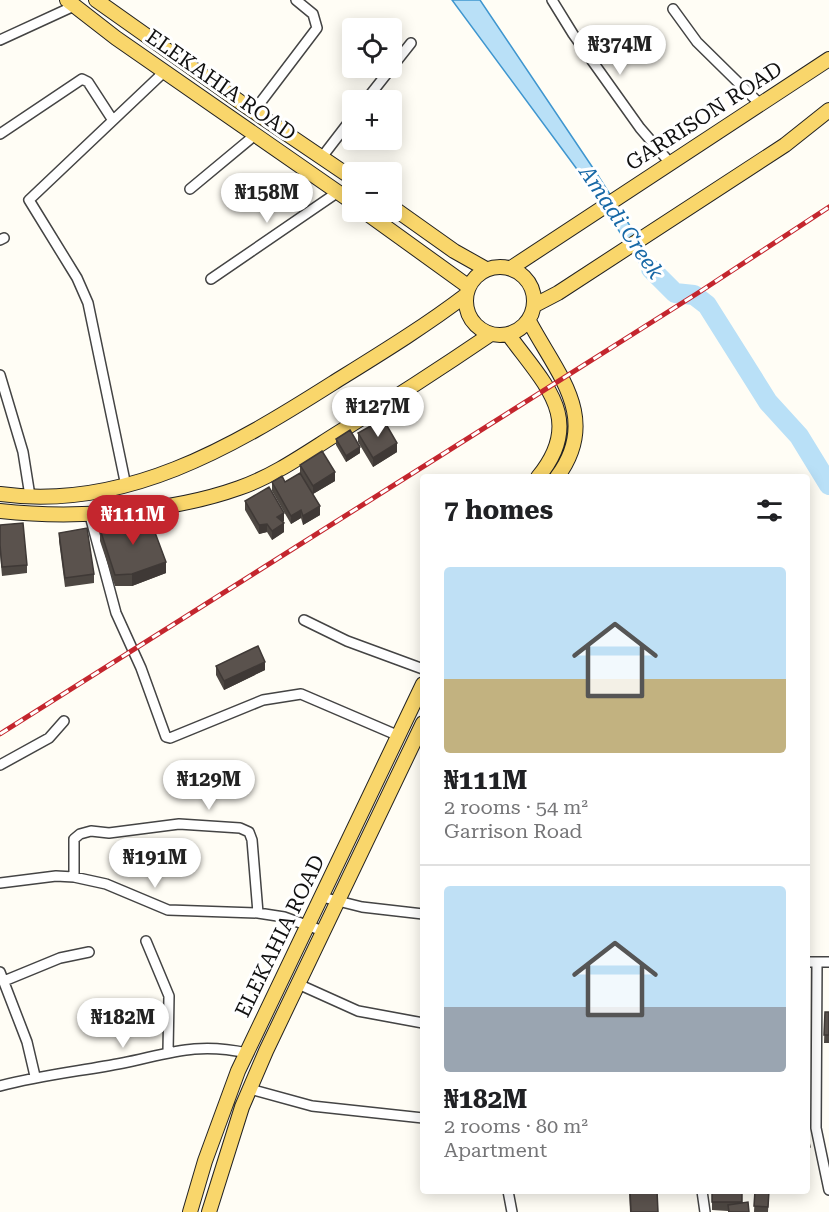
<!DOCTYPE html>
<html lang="en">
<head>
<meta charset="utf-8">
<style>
  body { margin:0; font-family:"Roboto Serif",serif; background:#f6f6f6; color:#202124; height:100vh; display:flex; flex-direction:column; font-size:22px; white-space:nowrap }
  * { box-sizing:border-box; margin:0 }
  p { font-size:20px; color:#757577 }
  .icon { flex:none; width:33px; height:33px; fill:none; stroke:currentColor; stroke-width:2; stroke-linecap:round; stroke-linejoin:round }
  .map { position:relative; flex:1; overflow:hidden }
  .drawer { position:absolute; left:420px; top:474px; width:390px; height:720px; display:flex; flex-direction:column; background:#fff; border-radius:6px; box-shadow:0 3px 15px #0003 }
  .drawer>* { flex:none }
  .controls { position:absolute; left:342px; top:18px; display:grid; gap:12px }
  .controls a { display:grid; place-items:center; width:60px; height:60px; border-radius:6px; background:#fff; box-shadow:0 3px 15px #0003; font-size:30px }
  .price { position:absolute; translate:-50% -51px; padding:0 14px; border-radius:21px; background:#fff; color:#222; font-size:20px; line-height:39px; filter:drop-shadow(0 2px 3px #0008) }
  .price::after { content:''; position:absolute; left:50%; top:36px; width:18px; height:14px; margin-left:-9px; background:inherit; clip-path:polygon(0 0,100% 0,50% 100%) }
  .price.selected { background:#c4262e; color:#fff }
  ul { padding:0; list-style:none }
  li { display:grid; align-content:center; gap:12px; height:318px; padding:0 24px }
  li+li { border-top:2px solid #e0e0e0 }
  li span { display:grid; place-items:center; height:186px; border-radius:6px; color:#555 }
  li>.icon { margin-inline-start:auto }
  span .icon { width:108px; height:108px; fill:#fffc; stroke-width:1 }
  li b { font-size:26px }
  h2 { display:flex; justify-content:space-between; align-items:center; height:72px; padding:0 24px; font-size:26px }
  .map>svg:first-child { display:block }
  .water { fill:#b9e0f7; stroke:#3f96cf; stroke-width:1.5 }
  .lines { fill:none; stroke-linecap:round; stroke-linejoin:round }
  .river { stroke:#b9e0f7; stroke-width:20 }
  .minor-casing { stroke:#444; stroke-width:12 }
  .primary-casing { stroke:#222; stroke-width:16 }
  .minor { stroke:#fff; stroke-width:9 }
  .primary { stroke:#f9d66b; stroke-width:14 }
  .rail-casing { stroke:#c4262e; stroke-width:5 }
  .rail { stroke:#fff; stroke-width:3; stroke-dasharray:9; stroke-linecap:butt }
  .wall { fill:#4d4742 }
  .shaded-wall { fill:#3f3936 }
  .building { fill:#5a524d; stroke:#3f3936; stroke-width:1.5 }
  .labels { text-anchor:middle; stroke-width:6; stroke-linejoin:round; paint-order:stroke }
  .street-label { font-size:21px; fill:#111; stroke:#fff }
  .water-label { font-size:22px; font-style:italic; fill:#1768a6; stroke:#fff }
</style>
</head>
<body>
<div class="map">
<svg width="829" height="1212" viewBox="0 0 829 1212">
  <rect width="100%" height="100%" fill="#fffdf5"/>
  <path class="water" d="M452,0H480L597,174L669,287L666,290L644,270L596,195Z"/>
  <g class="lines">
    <path class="river" d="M651,269L675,293L694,295L707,305L768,402L799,436L829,485"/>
    <defs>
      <path id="minor" d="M552,0L573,34L640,128L671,164
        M673,9L697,42L760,104
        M0,40L74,6
        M366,100L411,43
        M254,111L317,28L313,14L296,0
        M0,134L82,79L88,82L112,119
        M322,157L352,118
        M190,189L255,135
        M0,240L4,238
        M211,279L338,192
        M0,375L23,452L30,496
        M126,486L88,303L77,278L29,200L164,72
        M89,512L116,613L141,668L166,737L170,738L263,700L301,694L399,736
        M304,620L347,641L423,669
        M0,765L49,738L64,721
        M74,877V839L80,834L91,831L109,833L179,824L240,828L249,832L252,840L258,913
        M0,883L56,876L74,877L106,884L168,910L258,913L284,917L323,931
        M322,897L362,907L423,914
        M146,941L169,996L168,1052
        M807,962H829
        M817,963L816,1128L829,1190
        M0,972L27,1042L35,1076
        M4,981L60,958L89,952
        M298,984L358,1011L423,1023
        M0,1086C41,1075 82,1071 123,1063C171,1053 197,1042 247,1053
        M250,1089L312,1106L423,1118
        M508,1191L512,1212
        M702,1191L705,1212"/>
      <path id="primary" d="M67,0L116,38L352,202
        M96,0L243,104L352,178
        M392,207L454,251L486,269
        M365,212L469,287
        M466 301a34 34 0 1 1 68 0a34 34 0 1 1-68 0Z
        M511,268L829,59
        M535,305L558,293L785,145L829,110
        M529,321C557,374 601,418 557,477
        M508,334C544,384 586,419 538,477
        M0,494C125,511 232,447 333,383C378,355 424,327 466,295
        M0,511C73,519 169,513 239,488C274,476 306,453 338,433C390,401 441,368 491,334
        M190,1212L205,1161L238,1071L423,684
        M209,1212L242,1107L266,1051L423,723"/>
    </defs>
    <use href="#minor" class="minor-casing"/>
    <use href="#primary" class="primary-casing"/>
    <use href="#minor" class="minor"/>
    <use href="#primary" class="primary"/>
    <defs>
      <path id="rail" d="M0,734L701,291L829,207"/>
    </defs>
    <use href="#rail" class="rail-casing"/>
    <use href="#rail" class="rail"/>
  </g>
  <path class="wall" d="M358,433L397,452L373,467L358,442Z
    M336,439L360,453L346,462L336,445Z
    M300,465L335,481L313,494L320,515L303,525L301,518L291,524L272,491V482H285L300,473Z
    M245,501L284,521L283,522L284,532L272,540L267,532L259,534L245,510Z
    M0,525L27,565V573L2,576L0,554Z
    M100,529L166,573L132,586H115L100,541Z
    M59,533L94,574V583L65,587L59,541Z
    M216,666L265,670L224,690L216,675Z
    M825,1012H829V1043H824Z
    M608,1191H667H657L658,1212H630L629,1192L608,1193Z
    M712,1191H742V1203L749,1212H728V1211L712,1210Z
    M755,1191H769L768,1212H754Z"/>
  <path class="shaded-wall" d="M397,443V452L373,467V458Z
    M360,447V453L346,462V456Z
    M335,472V481L313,494V486Z
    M320,506V515L303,525V516Z
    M301,510V518L291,524V516Z
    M284,513V521L277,526V517Z
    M284,523V532L272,540V531Z
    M267,524V532L259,534V525Z
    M166,562V573L132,586V574Z
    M265,662V670L224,690V681Z
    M810,1147V1155L807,1156V1148Z"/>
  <path class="building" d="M383,419L397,443L373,458L358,433Z
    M350,430L360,447L346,456L336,439Z
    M322,451L335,472L313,486L300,465Z
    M300,473L320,506L303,516L301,510L291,516L272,482L282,476L285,482Z
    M269,487L284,513L277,517L284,523L272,531L267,524L259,525L245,501Z
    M139,516L150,519L166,562L132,574L115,575L100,529Z
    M23,523L27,565L2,567L0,545V525Z
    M87,528L94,574L65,578L59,533Z
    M258,646L265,662L224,681L216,666Z
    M825,1012H829V1035H824Z
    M807,1023H809L807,1034Z
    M807,1066H809L807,1108Z
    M807,1133L810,1147L807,1148Z
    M630,1191H657L658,1212H631Z
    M712,1191H742V1202H712Z
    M755,1191H769L768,1207L754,1206Z
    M748,1202L749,1212H729L728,1205Z"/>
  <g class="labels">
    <g class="street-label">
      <text transform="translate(221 85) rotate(35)" y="7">ELEKAHIA ROAD</text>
      <text transform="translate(704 116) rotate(-33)" y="7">GARRISON ROAD</text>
      <text transform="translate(280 936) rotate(-64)" y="7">ELEKAHIA ROAD</text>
    </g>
    <g class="water-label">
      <text transform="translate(622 222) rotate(56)" y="8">Amadi Creek</text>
    </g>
  </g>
</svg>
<div class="controls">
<a><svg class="icon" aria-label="locate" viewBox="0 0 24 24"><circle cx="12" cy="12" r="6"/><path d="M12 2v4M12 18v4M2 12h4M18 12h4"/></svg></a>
<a>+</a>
<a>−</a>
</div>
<b class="price" style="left:620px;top:76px">₦374M</b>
<b class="price" style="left:267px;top:224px">₦158M</b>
<b class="price" style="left:378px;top:438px">₦127M</b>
<b class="price selected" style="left:133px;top:546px">₦111M</b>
<b class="price" style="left:209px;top:811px">₦129M</b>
<b class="price" style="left:155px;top:889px">₦191M</b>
<b class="price" style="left:123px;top:1049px">₦182M</b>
<section class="drawer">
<h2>7 homes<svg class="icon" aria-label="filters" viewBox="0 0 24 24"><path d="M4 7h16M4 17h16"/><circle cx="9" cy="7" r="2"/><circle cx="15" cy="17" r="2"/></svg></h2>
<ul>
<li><span style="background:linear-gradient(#bfe0f5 60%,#c2b280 0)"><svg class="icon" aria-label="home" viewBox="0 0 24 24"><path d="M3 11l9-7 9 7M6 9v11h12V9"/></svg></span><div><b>₦111M</b><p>2 rooms · 54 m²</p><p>Garrison Road</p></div></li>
<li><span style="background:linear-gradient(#bfe0f5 65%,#9aa5b1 0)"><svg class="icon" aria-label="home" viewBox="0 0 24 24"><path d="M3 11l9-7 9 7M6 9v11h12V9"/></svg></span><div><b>₦182M</b><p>2 rooms · 80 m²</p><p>Apartment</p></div></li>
</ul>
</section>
</div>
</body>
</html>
